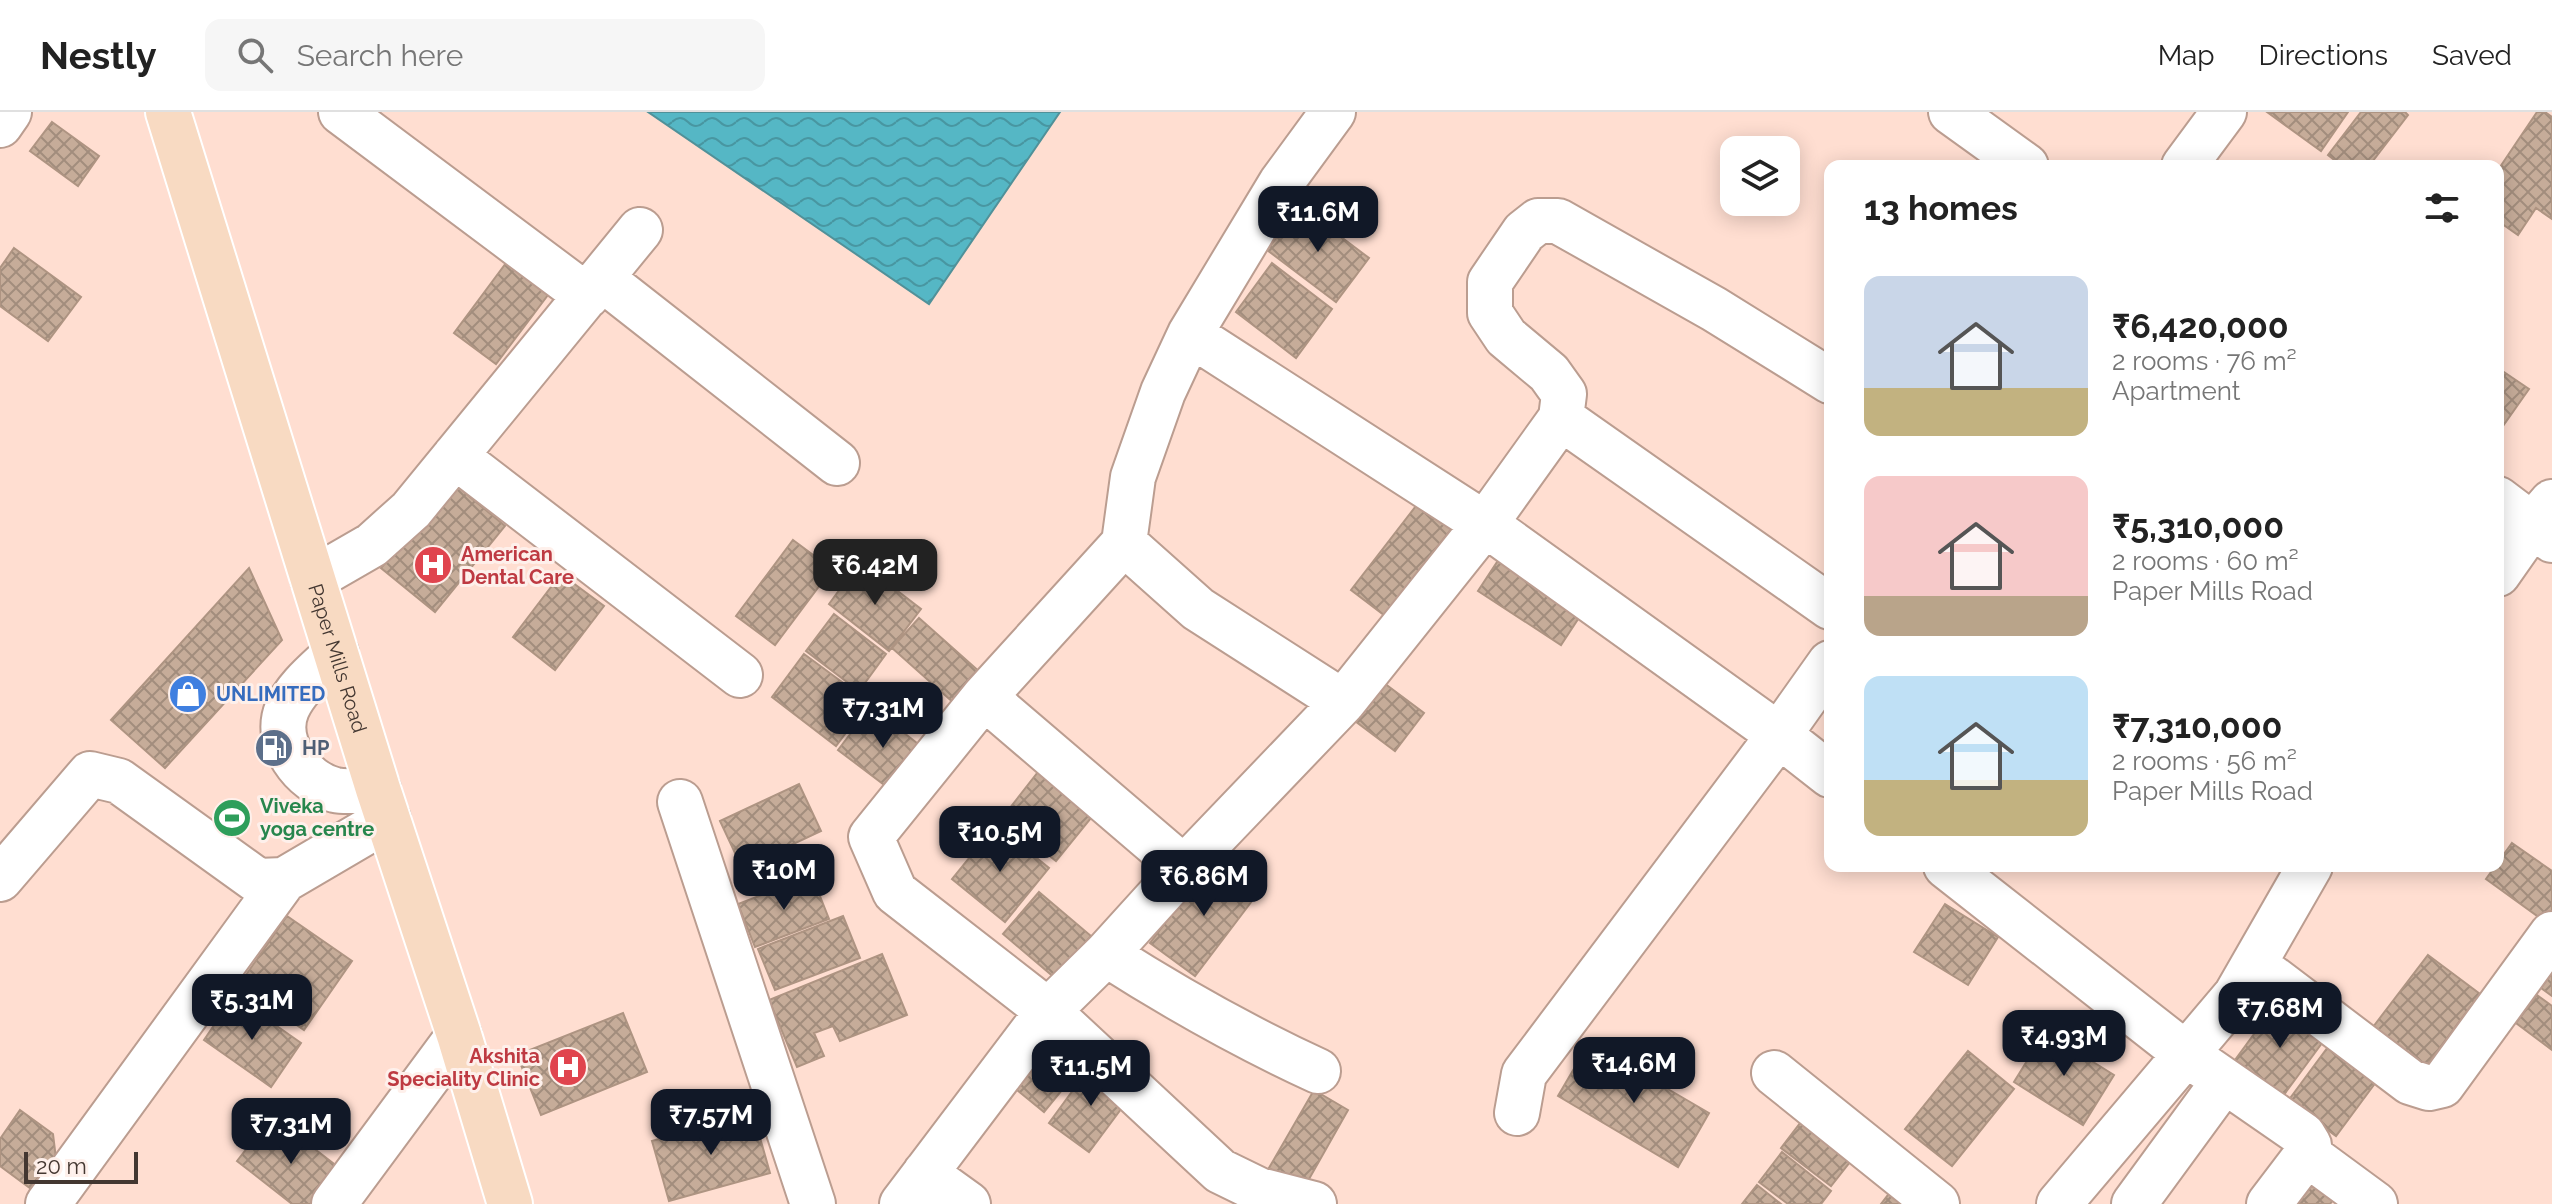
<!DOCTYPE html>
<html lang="en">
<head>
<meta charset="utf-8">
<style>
  body { margin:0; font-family:Raleway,sans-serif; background:#f6f6f6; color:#222; height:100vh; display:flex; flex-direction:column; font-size:30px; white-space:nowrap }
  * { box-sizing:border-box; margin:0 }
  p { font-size:26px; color:#767676 }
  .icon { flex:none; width:44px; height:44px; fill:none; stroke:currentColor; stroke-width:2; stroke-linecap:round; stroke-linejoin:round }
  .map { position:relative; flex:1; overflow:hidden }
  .panel { position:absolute; left:1824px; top:48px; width:680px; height:712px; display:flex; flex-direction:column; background:#fff; border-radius:16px; box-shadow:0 4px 20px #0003 }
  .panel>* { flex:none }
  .controls { position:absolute; left:1720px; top:24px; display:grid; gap:16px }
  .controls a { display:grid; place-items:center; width:80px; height:80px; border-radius:16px; background:#fff; box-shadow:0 4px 20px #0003; font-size:40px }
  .scale { position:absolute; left:24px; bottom:20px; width:114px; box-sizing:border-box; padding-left:8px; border:4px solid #433731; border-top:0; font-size:22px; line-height:28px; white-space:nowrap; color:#433731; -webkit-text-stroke:6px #fef0eb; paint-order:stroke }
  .price { position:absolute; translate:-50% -68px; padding:0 18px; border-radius:16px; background:#111827; color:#fff; font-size:26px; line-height:52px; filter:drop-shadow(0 2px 4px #0008) }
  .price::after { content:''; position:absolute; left:50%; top:48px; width:24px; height:18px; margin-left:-12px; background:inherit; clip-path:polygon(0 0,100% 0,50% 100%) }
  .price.selected { background:#222; color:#fff }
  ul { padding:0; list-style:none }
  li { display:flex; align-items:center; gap:24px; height:200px; padding:0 40px }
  li span { display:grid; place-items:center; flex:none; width:224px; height:160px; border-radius:16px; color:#555 }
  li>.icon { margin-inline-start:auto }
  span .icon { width:96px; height:96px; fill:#fffc; stroke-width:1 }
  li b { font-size:34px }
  h2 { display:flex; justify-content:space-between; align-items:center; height:96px; padding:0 40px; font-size:34px }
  header { display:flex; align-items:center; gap:48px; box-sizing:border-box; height:112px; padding:0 40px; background:#fff; border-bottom:2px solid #e0e0e0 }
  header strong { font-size:38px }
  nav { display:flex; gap:44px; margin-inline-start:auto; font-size:28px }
  .search { width:560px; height:72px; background:#f6f6f6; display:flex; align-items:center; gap:20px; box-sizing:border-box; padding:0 28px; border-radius:16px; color:#767676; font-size:30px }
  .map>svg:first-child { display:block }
  .water { fill:url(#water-waves); stroke:#509199; stroke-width:2 }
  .building { fill:url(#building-cross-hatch); stroke:#ae9482; stroke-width:2 }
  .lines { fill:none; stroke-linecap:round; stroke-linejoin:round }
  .minor-casing { stroke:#bb9d90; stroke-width:48 }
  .major-casing { stroke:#fff; stroke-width:48 }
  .minor { stroke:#fff; stroke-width:44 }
  .major { stroke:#f8dac2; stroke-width:44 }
  .labels { text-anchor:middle; stroke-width:6; stroke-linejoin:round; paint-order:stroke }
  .health-label { font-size:20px; font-weight:bold; fill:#be3a42; stroke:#fef0eb; text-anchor:start }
  .street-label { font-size:20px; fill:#433731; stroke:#fef0eb }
  .shop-label { font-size:20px; font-weight:bold; fill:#366cbe; stroke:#fef0eb; text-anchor:start }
  .service-label { font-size:20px; font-weight:bold; fill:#4e5e75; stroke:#fef0eb; text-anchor:start }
  .leisure-label { font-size:20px; font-weight:bold; fill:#27864d; stroke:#fef0eb; text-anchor:start }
</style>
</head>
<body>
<header>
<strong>Nestly</strong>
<div class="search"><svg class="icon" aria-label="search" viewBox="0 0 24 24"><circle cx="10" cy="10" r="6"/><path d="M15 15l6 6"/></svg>Search here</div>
<nav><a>Map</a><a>Directions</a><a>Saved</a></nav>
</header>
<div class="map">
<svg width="2552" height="1092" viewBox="0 0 2552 1092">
  <defs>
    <pattern id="water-waves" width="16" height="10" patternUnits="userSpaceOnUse" patternTransform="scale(2)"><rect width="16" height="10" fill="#55b7c5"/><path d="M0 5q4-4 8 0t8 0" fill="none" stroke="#4896a1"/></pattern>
    <pattern id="building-cross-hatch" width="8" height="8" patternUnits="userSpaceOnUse" patternTransform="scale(2)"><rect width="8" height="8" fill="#c6ac99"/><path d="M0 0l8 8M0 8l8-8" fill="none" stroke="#a28d7d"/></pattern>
  </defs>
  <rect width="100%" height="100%" fill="#ffded1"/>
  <path class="water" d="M648,0H1060L929,192Z"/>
  <path class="building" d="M2267,0H2348L2321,39Z
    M2361,0H2405L2408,3L2369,54H2342L2328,43Z
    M2537,0H2545L2552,5V107L2536,96L2518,123L2498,109V58Z
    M52,10L99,44L78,74L30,39Z
    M1300,94L1369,146L1336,190L1267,138Z
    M14,136L81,185L48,229L0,194V156Z
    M512,143L554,175L496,252L454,221Z
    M1272,151L1332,197L1296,246L1236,200Z
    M2498,256L2529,277L2498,321Z
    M452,370L505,414L435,500L381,456Z
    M1426,381L1459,407L1384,503L1351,478Z
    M793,428L832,457L775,533L736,504Z
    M1503,441L1586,495L1561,533L1478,479Z
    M860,450L921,497L889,539L829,492Z
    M249,456L282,528L165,656L111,608Z
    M561,462L604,494L555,558L513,525Z
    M834,502L886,542L859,579L806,539Z
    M919,506L990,569L964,600L892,536Z
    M804,542L869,590L836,634L772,585Z
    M1372,562L1424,601L1395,639L1343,600Z
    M871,595L927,639L895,681L838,638Z
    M1045,651L1100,695L1056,749L1002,706Z
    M799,672L821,719L742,756L720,709Z
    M996,713L1049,756L1005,810L952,767Z
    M2512,731L2552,759V798L2544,809L2486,767Z
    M1213,748L1258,781L1195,864L1150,831Z
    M812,764L829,807L755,835L738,792Z
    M1039,780L1091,824L1055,866L1003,822Z
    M1945,792L1998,825L1968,873L1914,840Z
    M287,804L352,849L304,918L239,873Z
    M843,804L860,846L775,878L758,837Z
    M882,842L907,903L840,929L833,914L814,921L824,944L797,955L769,888Z
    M2428,843L2480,882L2426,954L2373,915Z
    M2552,861V884L2541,876Z
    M2537,883L2552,894V938L2516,911Z
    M234,884L301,931L271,975L204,928Z
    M2276,892L2325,927L2283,984L2235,948Z
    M623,901L647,960L541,1003L517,943Z
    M1051,915L1089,945L1044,1000L1007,970Z
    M2045,920L2114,963L2083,1013L2014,970Z
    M1589,931L1709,1001L1678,1055L1558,984Z
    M2331,931L2379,966L2336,1024L2288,989Z
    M1968,939L2014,977L1952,1054L1905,1017Z
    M1093,951L1133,981L1089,1040L1049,1011Z
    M1314,978L1348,998L1304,1076L1269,1056Z
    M20,998L53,1022L57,1055L38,1082L0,1054V1027Z
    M753,1001L770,1061L669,1089L652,1029Z
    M272,1004L347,1062L323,1092H292L237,1049Z
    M1804,1006L1854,1045L1831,1074L1781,1036Z
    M1782,1040L1831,1079L1821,1092H1788L1759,1070Z
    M2318,1055L2344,1073L2330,1092H2290Z
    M1757,1073L1781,1092H1742Z
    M1891,1079L1908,1092H1881Z"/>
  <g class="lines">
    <defs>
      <path id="minor" d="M341,0L587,184
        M1333,0L1281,71L1190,222L1163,280L1133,365L1124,431L1198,497L1343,590L1485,412L1779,623L1830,551
        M1951,0L2026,54
        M0,13L9,0
        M2184,54L2224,0
        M601,166L837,351
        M1190,222L1485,412L1561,306L1564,282L1549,261L1506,225L1490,201V170L1524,120L1538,109H1558L1714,197L1830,269
        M1561,306L1830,495
        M455,344L740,563
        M2498,387L2552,428
        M2498,462L2533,412L2552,390
        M313,467L372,433L411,398L640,118
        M336,541C320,557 296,575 287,597C273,630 302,670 335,678C349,681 364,678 378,677
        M984,585L1124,431
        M680,690L813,1092
        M1946,754L2186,942L2303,1023L2309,1033L2307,1042L2269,1092
        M1184,756L984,585L871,725L895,780L1048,899L1220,1059L1259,1078L1314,1092
        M0,767L90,662L119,669L258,769L284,768L388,707
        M1106,842C1175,886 1244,925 1318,959
        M2254,852L2410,970L2429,976L2442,973L2552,822
        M1774,961L1937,1092
        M1517,1001L1524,962L1779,623L1830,663
        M2307,1042L2375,1092
        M925,1061L968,1092
        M48,1092L284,768
        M334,1092L459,923
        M902,1092L1048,899L1106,842L1184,756L1343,590
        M2059,1092L2236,883L2310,754
        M2134,1092L2224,969"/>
      <g id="major">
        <path id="s1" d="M168,0L378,677L459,923L510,1092"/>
      </g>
    </defs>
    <use href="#minor" class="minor-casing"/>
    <use href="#major" class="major-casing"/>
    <use href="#minor" class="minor"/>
    <use href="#major" class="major"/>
  </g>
  <defs>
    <symbol id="hospital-disc" viewBox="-11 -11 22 22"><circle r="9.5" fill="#e0444e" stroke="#fef0eb"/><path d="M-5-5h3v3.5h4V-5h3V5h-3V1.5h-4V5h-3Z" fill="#fff"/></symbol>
    <symbol id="shop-disc" viewBox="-11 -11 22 22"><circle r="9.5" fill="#3f7fe0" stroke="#fef0eb"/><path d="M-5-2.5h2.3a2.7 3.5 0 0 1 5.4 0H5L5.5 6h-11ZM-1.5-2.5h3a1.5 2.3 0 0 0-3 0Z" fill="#fff"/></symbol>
    <symbol id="fuel-disc" viewBox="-11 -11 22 22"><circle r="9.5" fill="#5c6f8a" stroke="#fef0eb"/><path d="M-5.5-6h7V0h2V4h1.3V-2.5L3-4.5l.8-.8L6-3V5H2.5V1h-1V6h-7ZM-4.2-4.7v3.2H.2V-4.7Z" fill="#fff"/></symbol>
    <symbol id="stadium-disc" viewBox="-11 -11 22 22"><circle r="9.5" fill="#2e9e5b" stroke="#fef0eb"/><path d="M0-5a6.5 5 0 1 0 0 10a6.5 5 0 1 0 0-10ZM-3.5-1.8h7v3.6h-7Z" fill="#fff"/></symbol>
  </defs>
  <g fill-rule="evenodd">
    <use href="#hospital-disc" x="411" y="431" width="44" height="44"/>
    <use href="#shop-disc" x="166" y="560" width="44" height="44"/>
    <use href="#fuel-disc" x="252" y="614" width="44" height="44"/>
    <use href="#stadium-disc" x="210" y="684" width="44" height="44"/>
    <use href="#hospital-disc" x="546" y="933" width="44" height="44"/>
  </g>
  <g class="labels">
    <g class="health-label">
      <text x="461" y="449">American<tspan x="461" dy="23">Dental Care</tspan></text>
      <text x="540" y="951" text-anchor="end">Akshita<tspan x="540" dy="23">Speciality Clinic</tspan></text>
    </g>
    <g class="street-label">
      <text dy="7" stroke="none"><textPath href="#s1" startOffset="572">Paper Mills Road</textPath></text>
    </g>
    <g class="shop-label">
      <text x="216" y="589">UNLIMITED</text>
    </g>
    <g class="service-label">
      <text x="302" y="643">HP</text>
    </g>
    <g class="leisure-label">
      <text x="260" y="701">Viveka<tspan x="260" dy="23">yoga centre</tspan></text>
    </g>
  </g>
</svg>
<div class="controls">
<a><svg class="icon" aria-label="layers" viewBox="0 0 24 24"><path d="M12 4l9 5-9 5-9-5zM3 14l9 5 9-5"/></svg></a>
</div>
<div class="scale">20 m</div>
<b class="price" style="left:1318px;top:142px">₹11.6M</b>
<b class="price selected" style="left:875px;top:495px">₹6.42M</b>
<b class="price" style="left:883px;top:638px">₹7.31M</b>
<b class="price" style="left:1000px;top:762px">₹10.5M</b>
<b class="price" style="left:784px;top:800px">₹10M</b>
<b class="price" style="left:1204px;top:806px">₹6.86M</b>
<b class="price" style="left:252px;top:930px">₹5.31M</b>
<b class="price" style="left:2280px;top:938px">₹7.68M</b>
<b class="price" style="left:2064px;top:966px">₹4.93M</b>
<b class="price" style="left:1634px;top:993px">₹14.6M</b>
<b class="price" style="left:1091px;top:996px">₹11.5M</b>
<b class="price" style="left:711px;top:1045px">₹7.57M</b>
<b class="price" style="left:291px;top:1054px">₹7.31M</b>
<section class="panel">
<h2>13 homes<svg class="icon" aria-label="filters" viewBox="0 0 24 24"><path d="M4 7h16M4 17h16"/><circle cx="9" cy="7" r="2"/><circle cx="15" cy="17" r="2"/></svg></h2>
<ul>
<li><span style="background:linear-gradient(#c9d6e8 70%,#c2b280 0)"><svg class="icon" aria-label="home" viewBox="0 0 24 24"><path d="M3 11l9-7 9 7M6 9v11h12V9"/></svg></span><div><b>₹6,420,000</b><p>2 rooms · 76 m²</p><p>Apartment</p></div></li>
<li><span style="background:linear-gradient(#f6c9c9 75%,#b9a48a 0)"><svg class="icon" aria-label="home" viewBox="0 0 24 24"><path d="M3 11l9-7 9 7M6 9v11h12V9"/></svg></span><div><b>₹5,310,000</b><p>2 rooms · 60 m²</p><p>Paper Mills Road</p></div></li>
<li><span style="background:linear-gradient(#bfe0f5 65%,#c2b280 0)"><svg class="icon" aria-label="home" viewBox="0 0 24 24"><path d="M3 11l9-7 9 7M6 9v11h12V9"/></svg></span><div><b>₹7,310,000</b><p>2 rooms · 56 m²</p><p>Paper Mills Road</p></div></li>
</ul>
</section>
</div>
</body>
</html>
